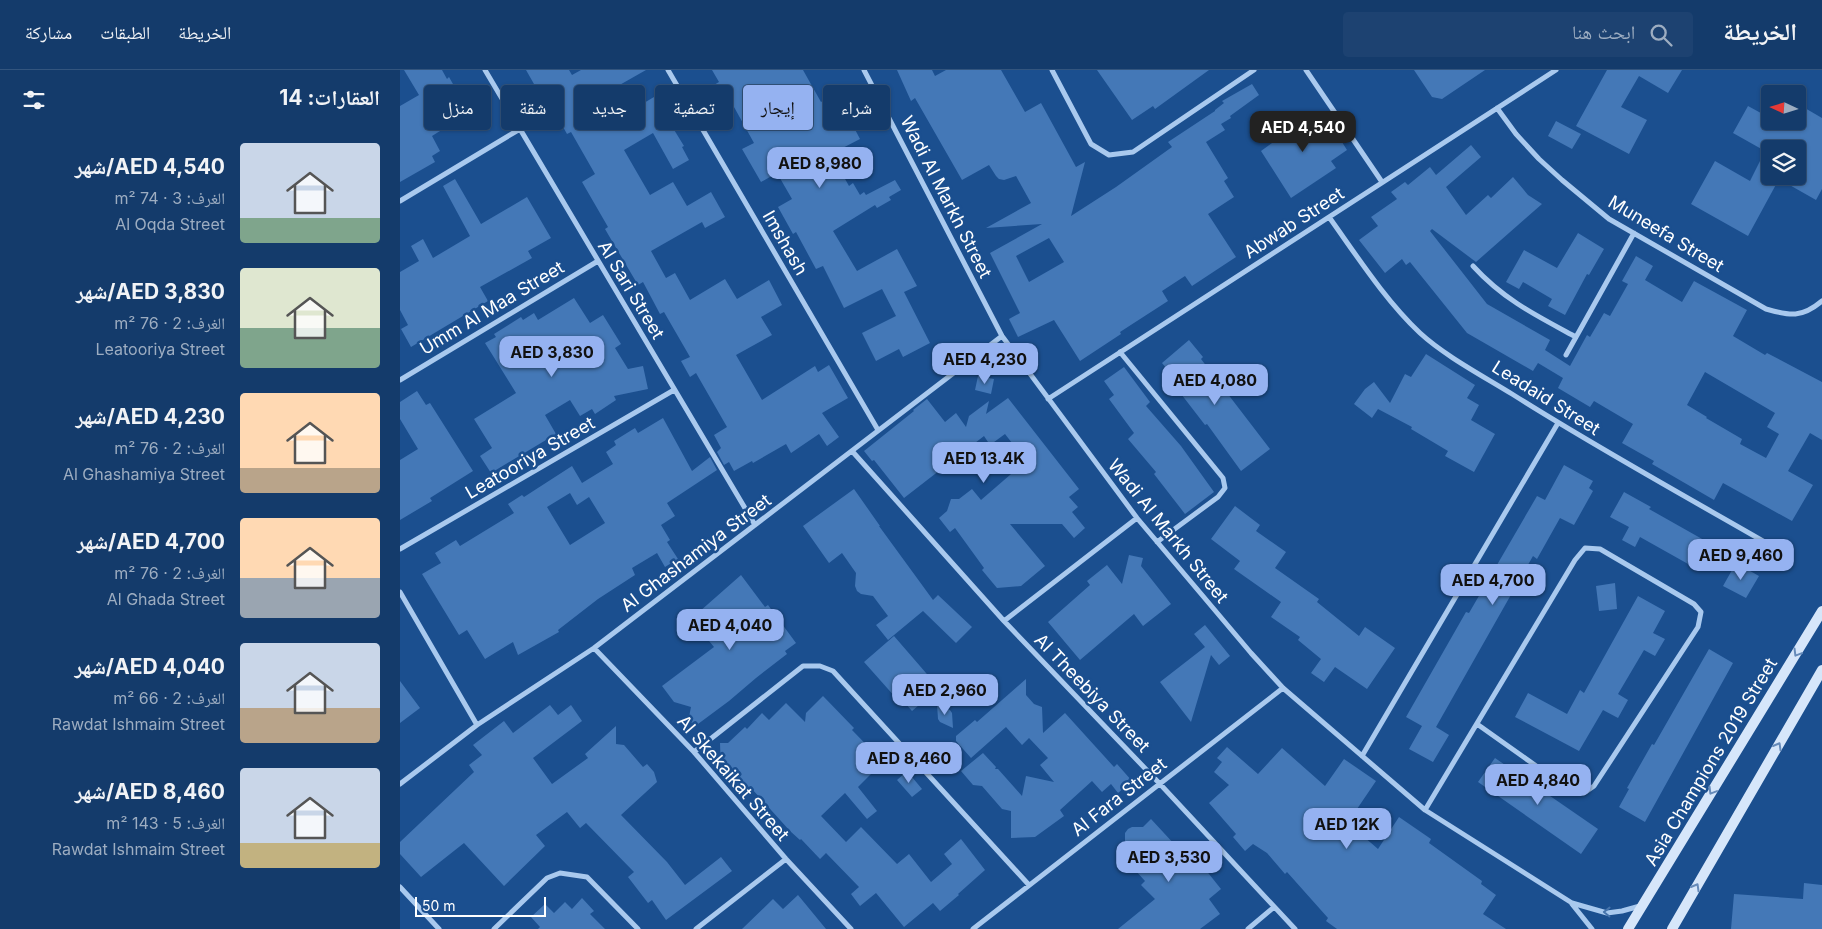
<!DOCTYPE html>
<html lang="ar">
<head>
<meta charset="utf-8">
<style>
  body { margin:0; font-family:Inter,"Noto Naskh Arabic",sans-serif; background:#1d4271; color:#f1f3f6; direction:rtl; height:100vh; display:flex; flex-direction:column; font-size:19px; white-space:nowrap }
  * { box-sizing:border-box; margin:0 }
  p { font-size:16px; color:#9dadc1 }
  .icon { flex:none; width:28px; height:28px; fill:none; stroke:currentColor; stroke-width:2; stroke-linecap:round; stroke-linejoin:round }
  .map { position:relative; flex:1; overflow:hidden; direction:ltr }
  .side { display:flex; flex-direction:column; background:#143b6b; width:400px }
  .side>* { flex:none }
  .hud { position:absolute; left:15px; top:15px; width:475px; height:45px; direction:rtl; display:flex; gap:10px }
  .needle { width:32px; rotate:274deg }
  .buttons { position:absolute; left:1361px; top:15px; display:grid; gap:10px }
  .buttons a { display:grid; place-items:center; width:45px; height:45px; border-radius:5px; background:#143b6b; box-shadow:0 1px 4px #0004,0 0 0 1px #33557e; font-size:25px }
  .scale { position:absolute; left:15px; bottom:12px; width:131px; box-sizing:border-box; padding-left:5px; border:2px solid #fff; border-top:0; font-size:14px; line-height:18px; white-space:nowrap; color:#fff; -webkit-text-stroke:4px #1b4f8f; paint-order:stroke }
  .price { position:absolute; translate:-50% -42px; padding:0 11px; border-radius:10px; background:#95b2f1; color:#111; font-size:16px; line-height:32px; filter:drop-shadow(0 1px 2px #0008) }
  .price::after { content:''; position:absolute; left:50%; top:30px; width:15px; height:11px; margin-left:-8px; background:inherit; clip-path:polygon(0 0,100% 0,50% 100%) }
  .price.current { background:#222; color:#fff }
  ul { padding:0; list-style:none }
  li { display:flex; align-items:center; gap:15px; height:125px; padding:0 20px }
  li span { display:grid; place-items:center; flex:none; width:140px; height:100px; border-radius:5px; color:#555 }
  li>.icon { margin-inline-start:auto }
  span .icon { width:60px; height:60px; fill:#fffc; stroke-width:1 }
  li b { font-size:21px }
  h2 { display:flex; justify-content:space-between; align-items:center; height:60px; padding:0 20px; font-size:21px }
  .chip { padding:0 18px; border-radius:5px; background:#143b6b; box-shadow:0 1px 4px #0004,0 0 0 1px #33557e; font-size:18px; line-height:45px }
  .chip.current { background:#95b2f1; color:#111 }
  header { display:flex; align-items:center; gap:30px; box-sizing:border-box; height:70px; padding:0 25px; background:#143b6b; border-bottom:1px solid #33557e }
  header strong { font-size:24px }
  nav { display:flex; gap:28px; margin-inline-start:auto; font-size:18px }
  .search { width:350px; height:45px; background:#1d4271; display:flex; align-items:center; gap:12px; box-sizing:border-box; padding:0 18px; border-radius:5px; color:#9dadc1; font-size:19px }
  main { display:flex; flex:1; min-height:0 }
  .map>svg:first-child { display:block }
  .building { fill:#4478b7; fill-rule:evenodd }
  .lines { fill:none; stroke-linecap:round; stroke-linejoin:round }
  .minor { stroke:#a9c9ee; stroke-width:5 }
  .secondary { stroke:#d6e6fa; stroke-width:10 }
  .oneway { stroke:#668bba }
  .oneway2 { stroke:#4674ac }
  .labels { text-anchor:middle; stroke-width:5; stroke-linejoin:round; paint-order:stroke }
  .street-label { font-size:18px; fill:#fff; stroke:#1b4f8f }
</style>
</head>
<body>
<header>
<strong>الخريطة</strong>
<div class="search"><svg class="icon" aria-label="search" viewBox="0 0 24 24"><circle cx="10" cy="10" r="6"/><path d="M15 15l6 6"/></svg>ابحث هنا</div>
<nav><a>الخريطة</a><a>الطبقات</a><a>مشاركة</a></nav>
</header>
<main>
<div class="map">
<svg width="1422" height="859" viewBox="0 0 1422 859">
  <rect width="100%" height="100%" fill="#1b4f8f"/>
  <path class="building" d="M4,0H42L47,9L49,7L66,37L36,54L40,61L32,66L40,81L32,86L35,92L0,112V36L19,25Z
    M126,0H169L172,5L181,0H246L209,21L222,46L254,27L284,76L282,77L289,90L273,99L253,63L224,80L250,125L273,112L287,136L311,122L325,147L305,158L302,152L251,181L266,208L275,203L290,230L325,209L337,229L369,210L382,235L361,247L372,265L336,285L362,330L415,296L418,302L429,295L448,328L422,343L439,367L427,376L419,364L391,383L386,374L353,393L352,391L334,401L329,392L324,395L317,382L321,378L314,365L327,357L296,303L290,307L281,291L290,287L264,242L260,244L243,212L238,215L212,171L205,159L208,157L182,112L195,104L171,62L167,64L153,39L147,42L140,30L142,28Z
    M312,0H403L421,32L436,23L460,69L431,84L449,116L453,113L460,125L464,122L466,125L495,110L501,120L489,127L491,130L477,138L475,135L433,161L457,201L497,179L517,216L504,222L530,273L503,287L499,279L476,291L462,263L496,246L482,219L444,238L423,196L416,199L396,162L393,164L378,137L392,129L377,103L361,112L342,79L354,73L329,28L316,35L307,19L319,12Z
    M497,0H532L535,6L546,0H601L625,42L641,33L676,97L685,92L671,146L716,117L772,77L768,72L815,41V40L824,33L822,31L852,14L859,25L830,46L831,48L821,54L825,60L806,72L828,108L824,111L834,127L808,144L836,187L792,216L785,206L762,221L768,231L720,262L721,264L680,291L654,250L618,267L609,249L620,243L590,183L642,154L586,158L631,133L616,106L604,110L599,109L596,106L589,95L562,110L515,28L511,31ZM649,168L664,192L629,212L616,186Z
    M697,0H809L755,39L753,36L732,50Z
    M1014,0H1085L1042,29L1032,27Z
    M1207,0H1282L1268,23L1239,6L1221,37L1247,50L1229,84L1176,56Z
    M1398,34L1422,48V119L1416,130L1379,109L1348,166L1291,134L1315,91L1350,111L1365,81L1333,63L1348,36L1370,48V51H1398ZM1370,79H1398V106H1370Z
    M925,45L947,80L931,91L936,98L891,128L861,81L872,73L868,60L869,55L872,51H881L892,61L901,55L911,56L910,55Z
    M1156,51L1181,64L1172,79L1148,66Z
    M1071,75L1081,87L1046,117L1066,145L1088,125L1091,128L1113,107L1128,125L1142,134L1076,192L1032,159L1030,161L1087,234L1150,270L1145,280L1170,296L1187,265L1190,267L1204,243L1210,246L1228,214L1222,211L1236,186L1253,196L1245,210L1282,232L1294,211L1347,240L1333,266L1365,285L1367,283L1422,312V370L1410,363L1388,401L1413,415L1392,451L1323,413L1314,430L1252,394L1254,391L1222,373L1233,354L1194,331L1190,337L1158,318L1163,308L1138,293L1133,301L1067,263L1010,192L1006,195L1002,189L985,203L959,170L978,156L971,147L997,129L991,122L1005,112L1008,115L1030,97L1036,105ZM1305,302L1375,343L1367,357L1379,364L1366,388L1340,374L1342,369L1306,348L1307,347L1287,335Z
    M55,109L81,154L127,127L151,168L128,181L132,188L80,217L88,231L11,277L1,259L8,255L0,240V202L19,191L11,176L23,169L33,188L70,166L43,116Z
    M1178,163L1204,179L1189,205L1187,204L1165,245L1148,236L1152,229L1123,212L1119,219L1106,212L1124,180L1157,198Z
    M174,228L190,253L203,245L221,274L215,278L228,299L243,296L248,319L214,326L216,330L195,344L192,339L180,346L170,330L145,345L156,364L91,403L80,386L92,378L74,349L116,323L85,273L96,267L94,264L121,247L123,250L134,243L138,250Z
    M789,270L803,287L801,289L870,379L841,401L807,354L805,355L778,320L782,317L762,293Z
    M1026,284L1075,315L1067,328L1079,335L1071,350L1095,364L1074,402L1045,386L1048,381L1011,359L1012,357L978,339L972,348L954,334L965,319L974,312L990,333L1005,304L1011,307Z
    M724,297L750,332L746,336L781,376L814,422L785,444L754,404L756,402L728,369L734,363L709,329L714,325L704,311Z
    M578,306L594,309L591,324L575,320Z
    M17,321L26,335L30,333L73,401L30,428L32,431L0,450V390L18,379L0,349V332Z
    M608,328L679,419L669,427L678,437L672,442L685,458L674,468L662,454H610L645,496L621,516L597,518L582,500L584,498L555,458L550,462L539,448L547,441L551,429H559L572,419L581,430L626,391L605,364L590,375L584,366L504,428L474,390L472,391L464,381L514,341L513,340L527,329L545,352L556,343L566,357L569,346L589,331L586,344Z
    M263,348L292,401L310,387L317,400L267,433L275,446L261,455L270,470L267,472L278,489L265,497L257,483L232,498L235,505L198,529L158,560L159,562L118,585L113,572L85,589L67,560L59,565L22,504L41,493L35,483L56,470L60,476L114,443L108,434L122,425L124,427L172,396L182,413L213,394L206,382L216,375L214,371L235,358L238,363ZM170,423L177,435L189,427L205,453L170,475L147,437Z
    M1164,395L1193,411L1189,418L1193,421L1174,455L1160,448L1137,489L1133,486L1036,657L1049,665L1033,692L1009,679L1022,656L1006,647L1066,542L1069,543L1137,426L1145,430Z
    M454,419L480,456H479L533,530L538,525L572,557L556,573L523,541L488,570L476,555L488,546L473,526L461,524L457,521L455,516L456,503L442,483L429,493L403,456Z
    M1224,422L1251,437L1249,439L1311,474L1297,499L1240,467L1235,477L1222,470L1229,457L1210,447Z
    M835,436L860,455L856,461L886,482L875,498L919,529L917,532L959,566L965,557L995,578L967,619L935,597L924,612L911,603L921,589L898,570L900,567L871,547L881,532L834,499L840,491L811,469Z
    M729,485L743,488L741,496L771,534L743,556L734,544L680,590L648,552L690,515L687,511L707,495L722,514Z
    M1336,493L1359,506L1346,528L1323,516Z
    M341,505L365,537L368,535L396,573L385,581L387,584L356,608L329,631L298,654L288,652L291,637L274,632L262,616L314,577L291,549Z
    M1215,513L1217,539L1199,541L1196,516Z
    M1238,526L1265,541L1253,563L1265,569L1255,586L1244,580L1218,624L1228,630L1218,648L1203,640L1179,681L1115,647L1128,623L1167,644L1180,620L1184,623Z
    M805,555L830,586L819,595L811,585L791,652L760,612L805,577L794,564Z
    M494,566L539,618L512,641L498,625L496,628L464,592Z
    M1309,579L1333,593L1245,752L1219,737L1229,719L1227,718L1252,674L1254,675Z
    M626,609V625L634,634L642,637L643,663L665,643L714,697L717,694L732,711L718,723L711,714L702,722L692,711L660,740L664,746L635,767L611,768V741L602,739L582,716L573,715L561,701L583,683L596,697L595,699H598L622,726L626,706L654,712L640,695L648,688L629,668L622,675L606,657L571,688L556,671V666L575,650L577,652Z
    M0,611L20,638L0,653Z
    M423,626L454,658L452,660L483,692L458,717L477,741L467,749L445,723L421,746L446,772L461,757L497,794L509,784L531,812L552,794L544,784L561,769L585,800L558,824L559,825L540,841L533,833L504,857L476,823L460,836L451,824L459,817L426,783L420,789L401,769L400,770L390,761L352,719L344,726L321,702L320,673H328L345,657L347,659L362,643L369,650L386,633L405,652L406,643Z
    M537,634L550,640L552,643L553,658L540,652L538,649Z
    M150,635L158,645L171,635L182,651L133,688L152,714L188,688L185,684L216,656V674L224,675L243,697L247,694L254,702L257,712L221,745L267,792L285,815L321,787L332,801L266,850L252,830L248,833L228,807L234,802L186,753L180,758L167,742L136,765L145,776L104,816L64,773L21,807L0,784V772L74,702L69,695L82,685L73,675L104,651L113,663Z
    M827,677L858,704L882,678L925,716L944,689L976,711L957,739L959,741L948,753L978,779L999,747L1031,769L1029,773L1082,811L1081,814L1096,825L1083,844L1106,859H937L926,851L928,848L887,802L885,804L867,783L853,774L845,781L833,767L836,764L809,733L829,715L814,702L822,692L817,688Z
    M1095,688L1198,759L1181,784L1078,712Z
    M507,701L522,719L512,727L497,710Z
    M751,749L788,789L793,784L821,819L809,829L820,844L800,859H718L755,829L741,815L745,811L725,789V763L728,759L732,757H743Z
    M1404,813L1422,815V859H1331L1334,824L1403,829Z
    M398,825L426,859H342L373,829L383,839Z
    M182,828L194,841L190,844L205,859H138L140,857L131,847L145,834L154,843L165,832L172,839Z"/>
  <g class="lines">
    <path class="minor" d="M85,0L355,455
      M268,0L478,360
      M464,0L602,266L737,448L851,583L883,618L1025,740L1172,833L1207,843L1222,841L1240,836
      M652,0L691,74L709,85L733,82L854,0
      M906,0L982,112
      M1097,38L1116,64L1139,89L1162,110L1209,149L1366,239C1390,246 1402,248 1422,231
      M0,131L120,59
      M929,147C957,186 985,230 1020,263C1045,286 1083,306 1112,324C1202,381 1296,432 1389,486
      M1073,196C1104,230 1137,246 1176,267
      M720,282L823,408L825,418L818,427L757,472
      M1166,285L1234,163
      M0,310L198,191
      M648,329L1156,0
      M452,381L604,551L760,714L895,859
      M0,479L274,320
      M0,522L77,655
      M604,551L737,448
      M194,578L294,682L386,789L451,859
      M294,682L403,596H420L433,601L629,815
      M962,686L1158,353
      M0,714L77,655L194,578L602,266
      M1025,740L1175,490L1185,478L1200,479L1294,534L1301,542L1298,557L1194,716L1184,723L1170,720L1077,654
      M0,817L39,859
      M1172,834L1192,859
      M94,859L147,808L160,803L187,807L238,859
      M296,859L386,789
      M573,859L883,618
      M848,859L874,837"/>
    <path class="secondary" d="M1228,859L1422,541
      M1272,859L1422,600"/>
  </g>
  <defs><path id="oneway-chevron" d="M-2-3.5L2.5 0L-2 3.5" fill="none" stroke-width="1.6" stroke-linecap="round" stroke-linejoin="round" transform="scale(1.25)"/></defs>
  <g class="oneway">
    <use href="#oneway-chevron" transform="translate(1397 583) rotate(121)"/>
    <use href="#oneway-chevron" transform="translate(1378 676) rotate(-60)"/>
    <use href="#oneway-chevron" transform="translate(1312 721) rotate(121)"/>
    <use href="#oneway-chevron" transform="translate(1296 817) rotate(-60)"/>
  </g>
  <use class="oneway2" href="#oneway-chevron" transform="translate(1207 842) rotate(-179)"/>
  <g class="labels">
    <g class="street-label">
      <text transform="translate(546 127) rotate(63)" y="6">Wadi Al Markh Street</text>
      <text transform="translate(894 153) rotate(-33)" y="6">Abwab Street</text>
      <text transform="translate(1266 164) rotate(31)" y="6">Muneefa Street</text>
      <text transform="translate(385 173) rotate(60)" y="6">Imshash</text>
      <text transform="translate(231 220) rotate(59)" y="6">Al Sari Street</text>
      <text transform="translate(92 238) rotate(-31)" y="6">Umm Al Maa Street</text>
      <text transform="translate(1146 328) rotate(32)" y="6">Leadaid Street</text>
      <text transform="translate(130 388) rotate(-30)" y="6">Leatooriya Street</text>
      <text transform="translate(768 461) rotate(51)" y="6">Wadi Al Markh Street</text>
      <text transform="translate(296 483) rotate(-37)" y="6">Al Ghashamiya Street</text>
      <text transform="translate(692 623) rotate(46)" y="6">Al Theebiya Street</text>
      <text transform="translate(1311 692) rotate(-59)" y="6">Asia Champions 2019 Street</text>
      <text transform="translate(333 708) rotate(49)" y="6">Al Skekaikat Street</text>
      <text transform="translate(719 727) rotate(-38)" y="6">Al Fara Street</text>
    </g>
  </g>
</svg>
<div class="buttons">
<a><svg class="needle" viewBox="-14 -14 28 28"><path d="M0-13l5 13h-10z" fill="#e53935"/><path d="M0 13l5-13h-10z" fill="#9dadc1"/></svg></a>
<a><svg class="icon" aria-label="layers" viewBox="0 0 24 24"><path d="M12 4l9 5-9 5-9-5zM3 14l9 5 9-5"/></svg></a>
</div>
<div class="scale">50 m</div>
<b class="price current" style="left:903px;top:83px">AED 4,540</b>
<b class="price" style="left:420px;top:119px">AED 8,980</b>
<b class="price" style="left:152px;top:308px">AED 3,830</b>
<b class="price" style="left:585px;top:315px">AED 4,230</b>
<b class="price" style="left:815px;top:336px">AED 4,080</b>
<b class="price" style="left:584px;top:414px">AED 13.4K</b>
<b class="price" style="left:1341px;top:511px">AED 9,460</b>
<b class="price" style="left:1093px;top:536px">AED 4,700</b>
<b class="price" style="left:330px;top:581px">AED 4,040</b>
<b class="price" style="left:545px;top:646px">AED 2,960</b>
<b class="price" style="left:509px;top:714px">AED 8,460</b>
<b class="price" style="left:1138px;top:736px">AED 4,840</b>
<b class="price" style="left:947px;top:780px">AED 12K</b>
<b class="price" style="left:769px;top:813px">AED 3,530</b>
<div class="hud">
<a class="chip">شراء</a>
<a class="chip current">إيجار</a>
<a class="chip">تصفية</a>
<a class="chip">جديد</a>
<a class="chip">شقة</a>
<a class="chip">منزل</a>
</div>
</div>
<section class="side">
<h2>العقارات: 14<svg class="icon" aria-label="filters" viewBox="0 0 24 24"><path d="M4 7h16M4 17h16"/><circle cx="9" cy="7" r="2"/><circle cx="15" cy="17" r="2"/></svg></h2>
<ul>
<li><span style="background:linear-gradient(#c9d6e8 75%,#7fa58c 0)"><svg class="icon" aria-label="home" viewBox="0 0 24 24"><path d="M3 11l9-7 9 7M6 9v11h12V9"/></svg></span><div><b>AED 4,540/شهر</b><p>الغرف: 3 · 74 m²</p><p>Al Oqda Street</p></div></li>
<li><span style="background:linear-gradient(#dfe7d0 60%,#7fa58c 0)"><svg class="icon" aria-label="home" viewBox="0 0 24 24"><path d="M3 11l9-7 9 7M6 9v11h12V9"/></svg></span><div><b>AED 3,830/شهر</b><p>الغرف: 2 · 76 m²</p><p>Leatooriya Street</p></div></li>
<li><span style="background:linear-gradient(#ffd9b3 75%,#b9a48a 0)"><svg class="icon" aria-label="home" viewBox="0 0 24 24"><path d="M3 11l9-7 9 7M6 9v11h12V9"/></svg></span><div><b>AED 4,230/شهر</b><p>الغرف: 2 · 76 m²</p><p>Al Ghashamiya Street</p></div></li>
<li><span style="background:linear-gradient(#ffd9b3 60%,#9aa5b1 0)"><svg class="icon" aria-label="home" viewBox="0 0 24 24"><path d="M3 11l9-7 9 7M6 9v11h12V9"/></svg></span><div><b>AED 4,700/شهر</b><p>الغرف: 2 · 76 m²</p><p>Al Ghada Street</p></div></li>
<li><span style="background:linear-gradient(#c9d6e8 65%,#b9a48a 0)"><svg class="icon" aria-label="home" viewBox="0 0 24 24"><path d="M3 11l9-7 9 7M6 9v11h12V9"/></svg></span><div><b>AED 4,040/شهر</b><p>الغرف: 2 · 66 m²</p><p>Rawdat Ishmaim Street</p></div></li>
<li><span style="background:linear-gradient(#c9d6e8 75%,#c2b280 0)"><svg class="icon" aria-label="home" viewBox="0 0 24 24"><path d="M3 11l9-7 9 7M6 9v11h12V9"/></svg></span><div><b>AED 8,460/شهر</b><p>الغرف: 5 · 143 m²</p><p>Rawdat Ishmaim Street</p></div></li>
</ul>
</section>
</main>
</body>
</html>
